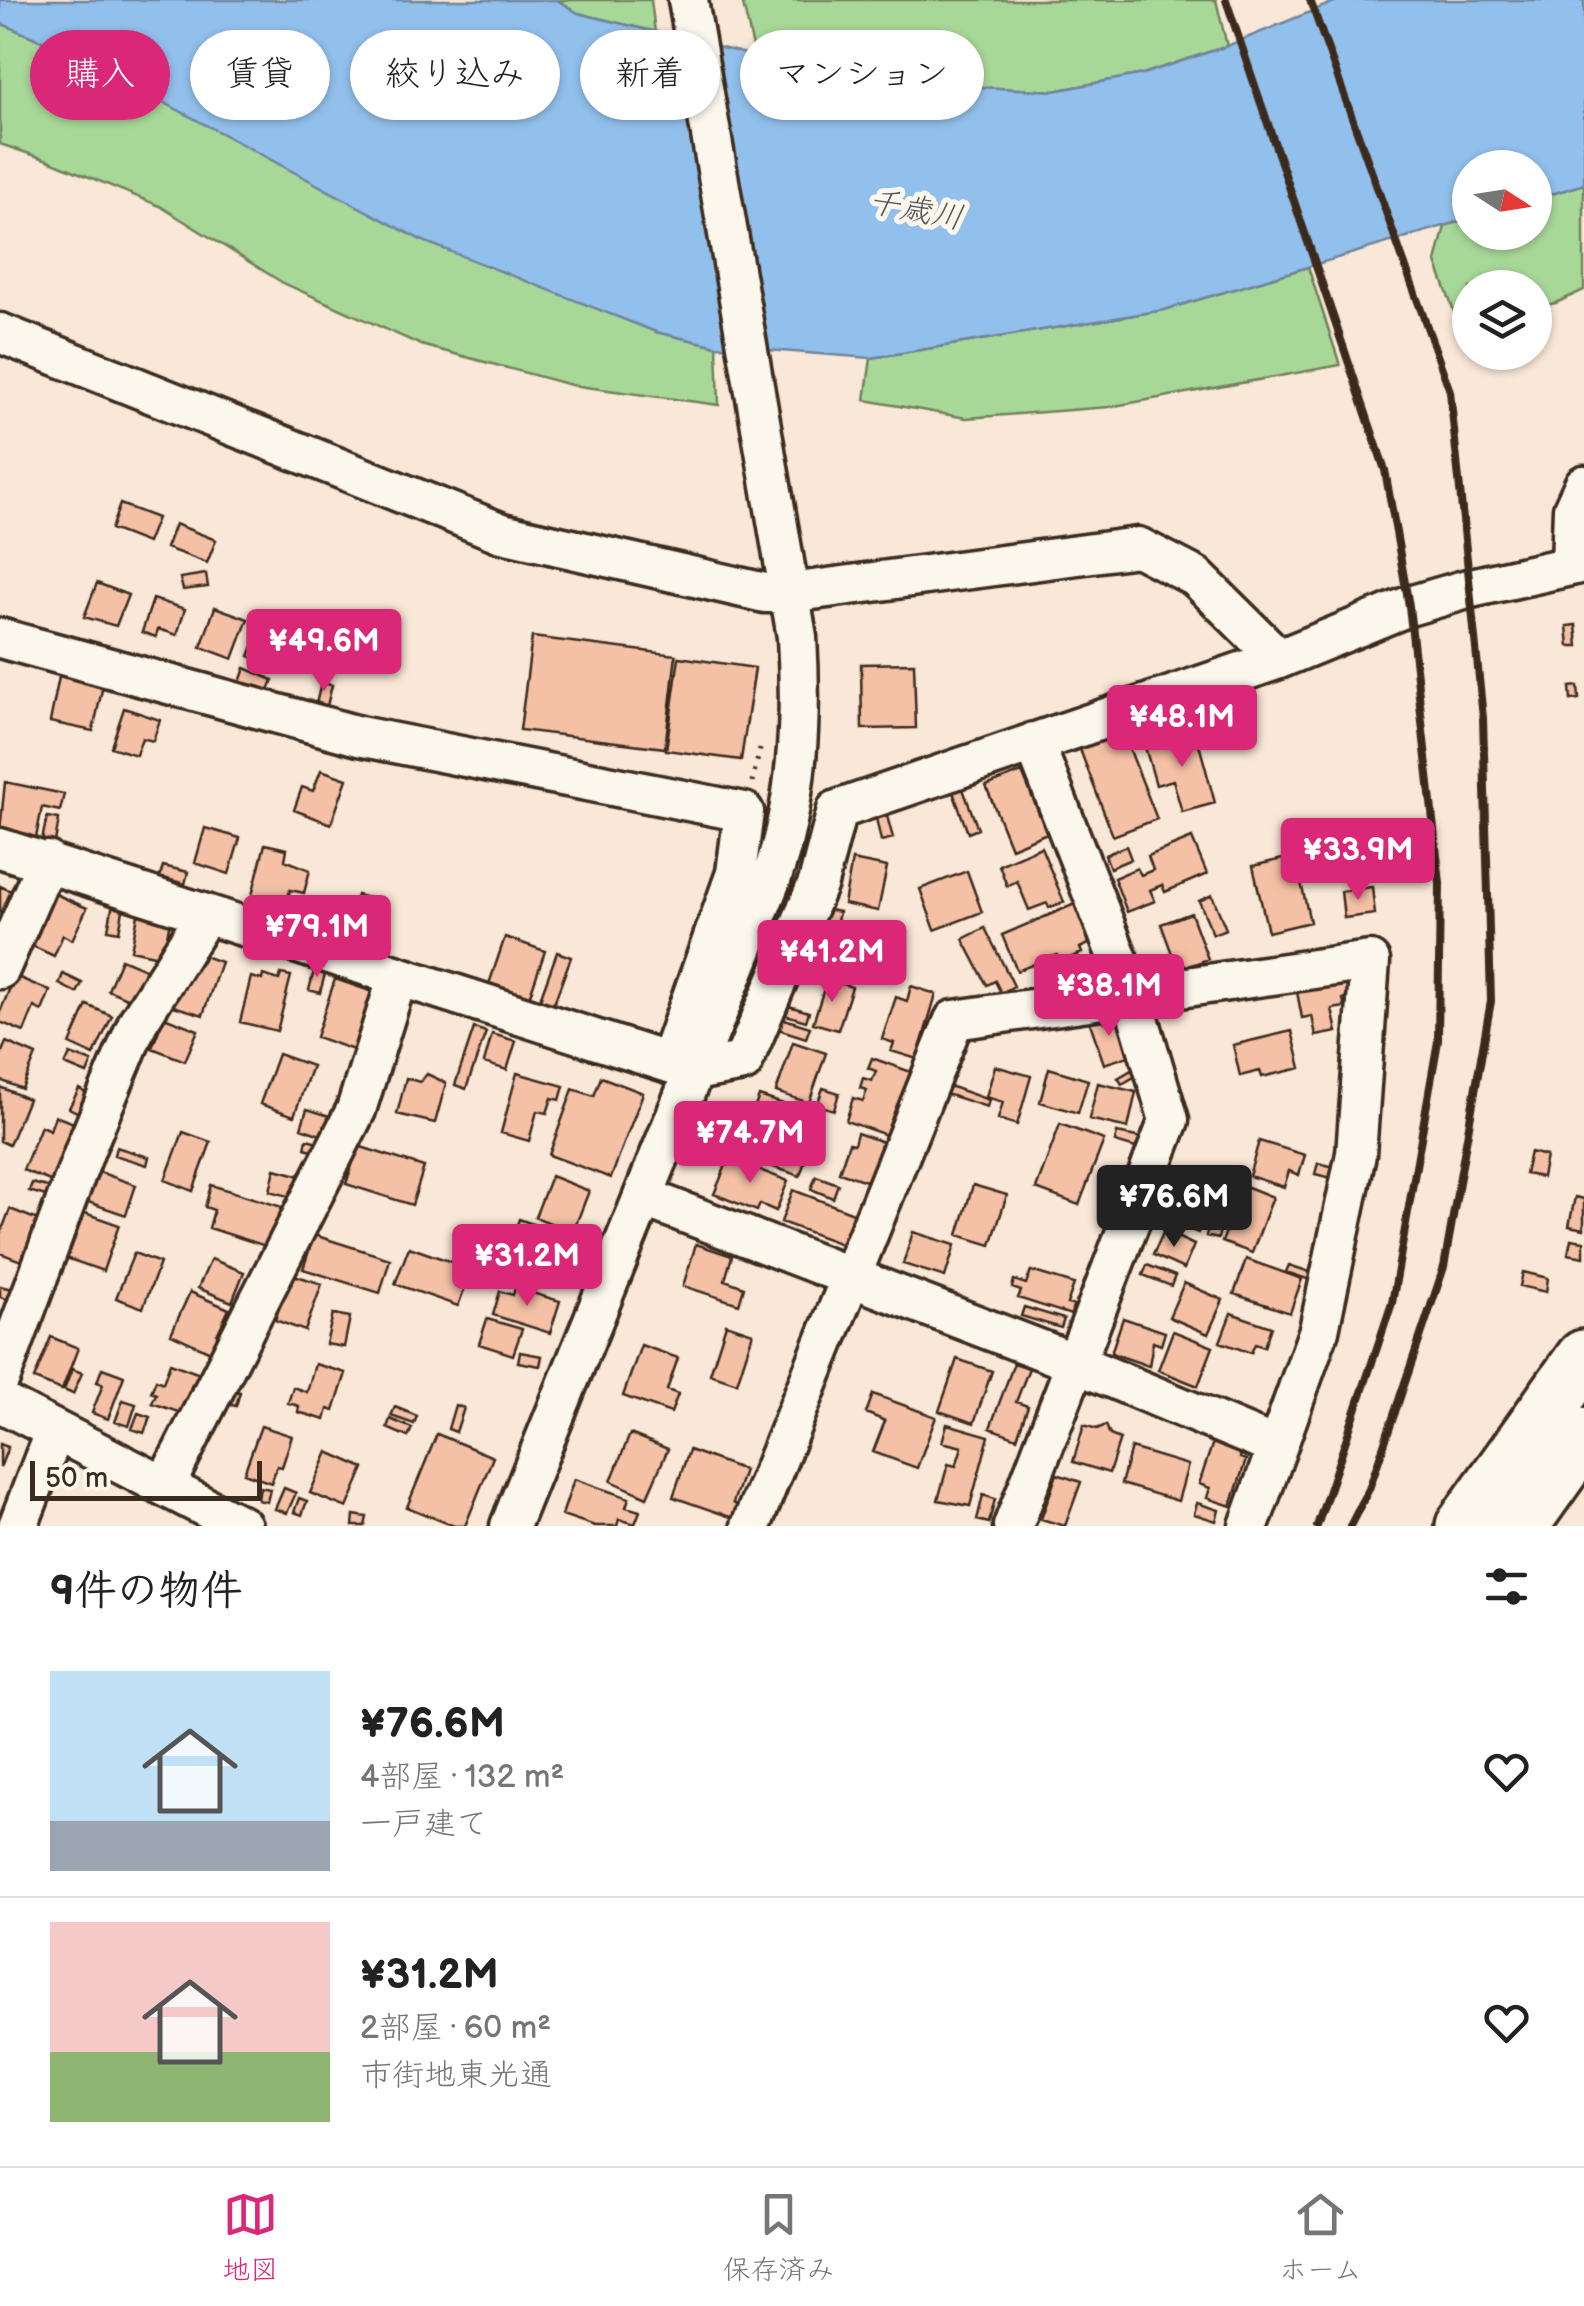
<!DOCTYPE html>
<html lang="ja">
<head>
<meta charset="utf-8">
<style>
  body { margin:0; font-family:"Balsamiq Sans","Klee One",sans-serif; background:#f6f6f6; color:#222; height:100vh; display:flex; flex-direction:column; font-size:38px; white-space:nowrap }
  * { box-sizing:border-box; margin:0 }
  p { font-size:32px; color:#767676 }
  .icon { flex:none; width:55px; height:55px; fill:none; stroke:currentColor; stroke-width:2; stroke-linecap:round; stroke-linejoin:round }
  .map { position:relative; height:1526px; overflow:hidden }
  .drawer { display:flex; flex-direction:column; background:#fff; flex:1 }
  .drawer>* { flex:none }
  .guide { position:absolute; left:30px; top:30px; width:1000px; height:90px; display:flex; gap:20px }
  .needle { width:65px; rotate:102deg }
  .fabs { position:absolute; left:1452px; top:150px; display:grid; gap:20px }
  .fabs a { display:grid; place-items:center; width:100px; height:100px; border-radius:50%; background:#fff; box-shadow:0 2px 8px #0004; font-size:50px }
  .scale { position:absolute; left:30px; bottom:25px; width:232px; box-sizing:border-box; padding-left:10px; border:5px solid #3b2a1e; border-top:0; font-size:28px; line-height:35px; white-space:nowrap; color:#3b2a1e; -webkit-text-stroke:8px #fbf7ec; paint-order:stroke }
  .price { position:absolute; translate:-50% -85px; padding:0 22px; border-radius:10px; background:#db2777; color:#fff; font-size:32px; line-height:65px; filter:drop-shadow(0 2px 5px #0008) }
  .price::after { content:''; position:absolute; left:50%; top:60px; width:30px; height:22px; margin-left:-15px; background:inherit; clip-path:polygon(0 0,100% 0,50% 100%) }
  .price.current { background:#222; color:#fff }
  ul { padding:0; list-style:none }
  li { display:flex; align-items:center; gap:30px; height:250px; padding:0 50px }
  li+li { border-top:2px solid #e0e0e0 }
  li span { display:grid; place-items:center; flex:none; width:280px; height:200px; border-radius:0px; color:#555 }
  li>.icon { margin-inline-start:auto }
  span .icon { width:120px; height:120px; fill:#fffc; stroke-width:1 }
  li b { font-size:42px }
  h2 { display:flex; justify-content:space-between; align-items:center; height:120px; padding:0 50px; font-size:42px }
  .pill { padding:0 35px; border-radius:45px; background:#fff; box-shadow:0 2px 8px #0004; font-size:35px; line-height:90px }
  .pill.current { background:#db2777; color:#fff }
  .menu { display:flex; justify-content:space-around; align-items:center; height:140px; border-top:2px solid #e0e0e0; background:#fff; font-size:28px; color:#767676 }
  .menu a { display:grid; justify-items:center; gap:5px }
  .menu .current { color:#db2777 }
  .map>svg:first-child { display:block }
  .green { fill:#a8d898; stroke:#72815b; stroke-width:2.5 }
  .water { fill:#92c0ec; stroke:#6f849a; stroke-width:2.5 }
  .building { fill:#f5c1a6; stroke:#3b2a1e; stroke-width:2.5 }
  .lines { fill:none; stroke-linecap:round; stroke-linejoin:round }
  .minor-casing { stroke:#3b2a1e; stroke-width:45 }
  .highway-casing { stroke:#3b2a1e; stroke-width:62 }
  .path { stroke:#3b2a1e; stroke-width:5; stroke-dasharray:2.5 8; stroke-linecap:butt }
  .minor { stroke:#fbf7ec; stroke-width:38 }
  .highway { stroke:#fbf7ec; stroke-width:55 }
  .rail { stroke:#3b2a1e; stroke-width:8 }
  .labels { text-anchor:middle; stroke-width:10; stroke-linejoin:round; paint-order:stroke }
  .water-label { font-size:32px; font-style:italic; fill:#55575c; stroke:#fbf7ec }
</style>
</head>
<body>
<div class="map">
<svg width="1584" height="1526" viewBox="0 0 1584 1526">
  <rect width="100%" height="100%" fill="#f9e7d7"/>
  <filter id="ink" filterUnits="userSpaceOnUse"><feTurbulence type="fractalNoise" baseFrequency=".01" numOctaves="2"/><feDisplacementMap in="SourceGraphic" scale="20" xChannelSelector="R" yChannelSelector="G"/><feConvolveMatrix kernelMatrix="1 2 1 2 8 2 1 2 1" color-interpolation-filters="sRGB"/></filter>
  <g filter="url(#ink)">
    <path class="green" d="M557,0H651L655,32L578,13Z
      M742,0H1216L1227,46L1143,74L1054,91L853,80L755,56Z
      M0,23L75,55L656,332L717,346L719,405L571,385L421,345L283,283L160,206L48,160L0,144Z
      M1584,184V290L1556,303L1535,307V288H1470V320L1458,323L1436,262L1445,226L1470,218V232H1535V199Z
      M1308,267L1340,365L1109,407L966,418L865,400L871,358L1164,310Z"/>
    <path class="water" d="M0,0H557L578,13L853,80L1054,91L1143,74L1227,46L1339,0H1584V184L1535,199V168H1470V218L1164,310L871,358L717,346L656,332L421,240L75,55L0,23Z"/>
    <path class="building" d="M120,504L157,518L147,543L111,529Z
      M175,524L216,540L207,563L166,548Z
      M206,574L208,587L183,590L180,578Z
      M97,583L128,595L116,626L84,617Z
      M153,599L185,609L177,635L158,629L156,637L142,632Z
      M215,607L248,619L233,659L201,647Z
      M267,611L297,623L279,668L249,656Z
      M326,623L355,633L343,666L328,661L324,672L310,668Z
      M1576,625L1578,646H1569L1567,626Z
      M532,637L676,655L665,748L520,730Z
      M679,657L755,668L741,760L666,750Z
      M914,663L916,728L862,729L861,664Z
      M61,667L83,671L82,680L103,685L93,731L50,722Z
      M245,668L273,680L268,693L240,682Z
      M321,683L332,685L327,706L316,704Z
      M1578,686L1579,699L1571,700L1570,687Z
      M124,708L160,720L153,741L142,738L136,755L111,747Z
      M1143,722L1149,738L1141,741L1135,725Z
      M1122,730L1157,819L1113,836L1079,747Z
      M1196,733L1215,803L1182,812L1173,780L1156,785L1145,747Z
      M321,770L347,779L331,824L294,810L302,787L313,791Z
      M1022,772L1047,833L1011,848L986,786Z
      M5,782L64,794L60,811L42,807L36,838L0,831Z
      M963,789L978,829L968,833L953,792Z
      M887,816L893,838L881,841L876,818Z
      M47,817L59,819L55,842L42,840Z
      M205,828L240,838L229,874L195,863Z
      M1192,838L1207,874L1165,892L1162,885L1150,890L1155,901L1127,912L1114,878L1137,868L1141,875L1153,870L1148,856Z
      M265,844L287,849L285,860L310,870L304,893L290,890L287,902L297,904L295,914L250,903Z
      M1126,846L1131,859L1110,868L1105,855Z
      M1041,847L1064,902L1049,908L1047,903L1029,910L1017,881L1007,886L999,865Z
      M1295,856L1310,922L1268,932L1253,866Z
      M852,860L887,867L878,911L844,904Z
      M163,866L188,872L185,884L160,877Z
      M967,871L982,912L935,930L920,889Z
      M0,886L20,895L0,939Z
      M1372,887L1375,914L1344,918L1341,891Z
      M53,893L87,908L72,940L63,935L54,956L30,945Z
      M357,895L372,899L366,924L351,919Z
      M1212,895L1226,929L1213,934L1199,901Z
      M113,903L124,905L119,932L108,930Z
      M1075,904L1091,943L1080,948L1082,953L1060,962L1057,955L1017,971L1002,935Z
      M820,908L839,912L834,936L815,932Z
      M1191,913L1208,959L1178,970L1161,924Z
      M138,915L170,921L163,957L131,950Z
      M851,923L878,929L868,973L840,966Z
      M985,928L1014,986L1001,993L995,981L987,985L963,939Z
      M505,937L545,951L529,998L489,984Z
      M557,952L571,957L553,1006L539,1002Z
      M204,956L221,962L203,1015L173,1006L189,958L202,962Z
      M121,959L155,973L138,1003L108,990Z
      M315,967L326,970L320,993L309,990Z
      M63,974L82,983L77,993L59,984Z
      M281,974L291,976L277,1031L240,1022L251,977L262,980L263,975L279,980Z
      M15,976L50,991L42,1011L34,1007L24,1032L0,1022V1012Z
      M335,979L379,994L359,1052L316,1037Z
      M827,979L852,987L838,1030L813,1023Z
      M1347,982L1350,998L1343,999L1345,1007L1332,1009L1337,1032L1316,1036L1312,1016L1302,1018L1297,992Z
      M911,986L936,994L917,1059L891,1051L894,1043L882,1039L896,997L907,1001Z
      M87,1005L112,1016L94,1055L70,1044Z
      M789,1006L809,1012L806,1021L786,1015Z
      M1102,1015L1105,1022L1117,1019L1129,1056L1104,1064L1089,1020Z
      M164,1017L198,1030L185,1061L152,1048Z
      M781,1018L810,1027L806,1038L778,1029Z
      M474,1028L486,1032L466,1089L455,1085Z
      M1292,1031L1301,1068L1262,1077L1260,1071L1240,1076L1233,1045Z
      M492,1034L516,1041L507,1070L484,1063Z
      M6,1042L36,1055L22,1089L0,1080V1057Z
      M793,1042L826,1053L809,1103L776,1092Z
      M70,1054L92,1062L87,1074L65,1065Z
      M278,1054L312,1066L294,1116L260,1104Z
      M872,1058L911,1072L889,1136L846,1121L853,1098L863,1101L867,1090L860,1088L863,1078L872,1081L876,1071L868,1068Z
      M995,1066L1031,1076L1017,1125L998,1119L1003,1102L986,1097Z
      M1049,1068L1088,1080L1078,1113L1040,1102Z
      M1135,1068L1139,1074L1122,1084L1118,1078Z
      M517,1073L564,1086L560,1100L552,1098L547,1113L537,1111L529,1141L501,1133Z
      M427,1074L446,1083L435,1123L397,1114L406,1078L420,1082Z
      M601,1077L643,1093L611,1178L549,1155L573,1089L594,1096Z
      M1098,1083L1136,1092L1128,1128L1089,1119Z
      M949,1086L989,1100L987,1107L946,1094Z
      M0,1087L28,1099L9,1145L0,1141Z
      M823,1088L839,1093L834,1110L817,1105Z
      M79,1089L88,1094L79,1113L69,1108Z
      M759,1096L820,1116L800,1176L746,1158L750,1146L779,1156L782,1143L746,1131Z
      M307,1109L333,1117L326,1137L301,1128Z
      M55,1116L79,1125L55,1183L23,1170L41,1126L50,1130Z
      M1060,1124L1104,1140L1079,1205L1036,1189Z
      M183,1132L211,1142L193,1191L165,1180Z
      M857,1133L886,1143L872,1183L839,1172L849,1143L854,1144Z
      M1117,1133L1142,1138L1139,1149L1115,1142Z
      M307,1139L325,1144L323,1153L305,1148Z
      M1259,1141L1305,1155L1299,1175L1289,1171L1284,1187L1249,1176Z
      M358,1146L424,1167L412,1205L346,1184Z
      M116,1147L149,1157L147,1165L114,1155Z
      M1530,1152L1546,1156L1542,1177L1525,1174Z
      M729,1158L788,1181L776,1211L760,1204L757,1211L714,1194Z
      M1318,1163L1343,1169L1340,1180L1315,1174Z
      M1188,1168L1218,1179L1198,1233L1169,1222Z
      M275,1169L305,1177L299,1199L270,1191Z
      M93,1170L136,1185L126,1215L82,1200Z
      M551,1176L589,1191L573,1232L535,1217Z
      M816,1176L838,1184L833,1198L811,1189Z
      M32,1183L55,1189L52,1198L29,1191Z
      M211,1185L282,1207L269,1247L209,1228L214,1210L205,1207Z
      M973,1185L1007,1195L991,1245L958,1235Z
      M1243,1185L1273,1197L1252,1253L1222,1242Z
      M793,1190L856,1214L844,1245L781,1222Z
      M1575,1197L1584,1199V1229L1569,1226Z
      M10,1209L38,1220L21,1261L0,1253V1235Z
      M82,1212L119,1225L103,1271L66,1258Z
      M519,1219L571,1238L559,1272L507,1253Z
      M1209,1223L1221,1225L1218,1239L1206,1236Z
      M1164,1231L1194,1245L1184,1269L1153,1255Z
      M913,1232L955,1245L945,1277L903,1264Z
      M314,1235L390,1259L380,1293L303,1269Z
      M1571,1239L1584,1241V1257L1568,1254Z
      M696,1244L732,1256L725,1280L744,1287L739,1304L683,1286Z
      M409,1247L472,1269L458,1306L395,1284Z
      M134,1253L160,1263L143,1308L116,1298Z
      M211,1259L244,1272L232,1302L198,1288Z
      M1246,1259L1302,1279L1290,1313L1234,1294Z
      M1147,1265L1175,1276L1171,1286L1143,1275Z
      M1289,1265L1316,1274L1313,1281L1286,1272Z
      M1031,1271L1074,1284L1067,1304L1073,1305L1071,1315L1018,1298L1021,1291L1012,1288L1014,1280L1026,1284Z
      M1523,1272L1548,1278L1546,1292L1520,1286Z
      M291,1274L322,1284L305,1331L275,1320Z
      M1184,1283L1223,1300L1208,1334L1169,1317Z
      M0,1286L12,1289L8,1300L0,1297Z
      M515,1288L560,1301L550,1333L493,1315L500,1291L513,1295Z
      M190,1292L229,1309L217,1335L225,1339L217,1355L171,1334Z
      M1024,1307L1064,1319L1061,1328L1021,1316Z
      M1231,1313L1271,1327L1264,1347L1255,1344L1251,1353L1220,1342Z
      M333,1314L350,1317L344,1347L326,1344Z
      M1123,1318L1165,1332L1161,1345L1153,1342L1149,1366L1111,1353Z
      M487,1319L522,1329L513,1355L479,1344Z
      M726,1324L753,1333L737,1383L710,1374Z
      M1173,1331L1213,1347L1198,1386L1158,1370Z
      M51,1337L78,1348L62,1390L34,1379Z
      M641,1345L678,1358L667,1390L678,1394L671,1413L623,1396Z
      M520,1352L542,1356L540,1366L518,1362Z
      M957,1359L992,1371L974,1423L939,1411Z
      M170,1363L200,1374L196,1386L192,1384L181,1413L152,1403L156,1394L151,1392L156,1380L163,1383Z
      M1014,1363L1029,1368L1016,1402L1028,1406L1017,1438L990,1428Z
      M315,1364L346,1373L334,1411L328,1409L325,1420L298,1412L299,1406L288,1403L293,1387L307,1392Z
      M102,1368L124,1376L108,1419L92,1413L103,1384L97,1382Z
      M72,1369L82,1373L73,1394L64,1390Z
      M225,1389L240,1392L236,1406L222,1403Z
      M873,1394L936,1417L917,1468L873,1452L885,1421L866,1413Z
      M123,1400L136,1404L129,1426L115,1422Z
      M455,1405L464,1408L456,1432L448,1429Z
      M395,1407L417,1416L414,1424L391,1416Z
      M138,1413L150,1417L144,1433L132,1429Z
      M390,1419L412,1428L408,1437L387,1428Z
      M947,1424L989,1436L970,1506L938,1500L948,1464L956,1466L962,1447L942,1442Z
      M1084,1425L1097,1429L1106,1425L1110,1435L1120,1439L1109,1473L1073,1462Z
      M261,1426L292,1436L282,1467L277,1466L271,1483L244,1473Z
      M437,1434L493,1457L465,1526H454L407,1507Z
      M630,1434L668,1449L647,1497L611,1481Z
      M1213,1442L1242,1451L1240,1458L1246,1460L1231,1506L1207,1498L1210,1488L1199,1484Z
      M0,1444L8,1447L0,1468Z
      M1131,1448L1188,1465L1178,1501L1121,1484Z
      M689,1450L744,1470L733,1503L740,1506L736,1519L673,1497Z
      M328,1452L364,1468L347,1508L310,1493Z
      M1057,1474L1081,1482L1065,1526L1041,1519Z
      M574,1479L629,1498L626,1507L640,1511L635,1524L619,1519L617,1526H595L562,1515Z
      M260,1487L270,1489L267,1502L258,1500Z
      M284,1488L296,1493L287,1513L275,1509Z
      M983,1495L995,1499L989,1523L977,1520Z
      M299,1498L307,1501L302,1515L294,1512Z
      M1197,1503L1219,1510L1216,1521L1194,1514Z
      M354,1515L367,1517L365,1526H353Z"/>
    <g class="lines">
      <defs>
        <path id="minor" d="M0,333L502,533L765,593H790L1138,547L1196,577L1279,659
          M1571,563L1573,509L1584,485
          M0,638L359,736L744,812L736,873L669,1062
          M0,848L694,1071L743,1062L818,883L837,810L1279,659L1409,606L1471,588L1584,563
          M0,969L47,861
          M643,1197L1075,1363L1277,1447
          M0,1379L86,1147L138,1022L206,914
          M0,1402L242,1526
          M165,1486L356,1110L398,976
          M18,1526L55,1430
          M510,1526L771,880C798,802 802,720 797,637L688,0
          M751,1526L954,1020L1370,961L1356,1154L1319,1330L1249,1526
          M1013,1526L1169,1120L1132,995L1034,742"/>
        <path id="highway" d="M1464,1526L1584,1358
          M1520,1526L1584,1436"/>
      </defs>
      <use href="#minor" class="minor-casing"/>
      <use href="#highway" class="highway-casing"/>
      <path class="path" d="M752,782L760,749"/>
      <use href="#minor" class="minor"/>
      <use href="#highway" class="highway"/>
      <path class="rail" d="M1226,0L1385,470L1409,606L1440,883L1438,1041L1392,1303L1317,1526
        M1310,0L1450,391L1483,718L1491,1001L1444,1267L1369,1489L1350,1526"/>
    </g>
  </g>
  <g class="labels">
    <g class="water-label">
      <text transform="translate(916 209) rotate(11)" y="11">千歳川</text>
    </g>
  </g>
</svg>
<div class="fabs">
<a><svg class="needle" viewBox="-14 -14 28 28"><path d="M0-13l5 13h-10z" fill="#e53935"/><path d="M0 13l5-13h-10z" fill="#767676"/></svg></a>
<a><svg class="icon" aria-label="layers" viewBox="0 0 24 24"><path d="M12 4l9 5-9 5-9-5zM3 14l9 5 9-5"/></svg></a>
</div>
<div class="scale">50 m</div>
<b class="price" style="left:324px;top:694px">¥49.6M</b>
<b class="price" style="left:1182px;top:770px">¥48.1M</b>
<b class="price" style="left:1358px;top:903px">¥33.9M</b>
<b class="price" style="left:317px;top:980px">¥79.1M</b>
<b class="price" style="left:832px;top:1005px">¥41.2M</b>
<b class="price" style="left:1109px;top:1039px">¥38.1M</b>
<b class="price" style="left:750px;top:1186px">¥74.7M</b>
<b class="price current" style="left:1174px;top:1250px">¥76.6M</b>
<b class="price" style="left:527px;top:1309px">¥31.2M</b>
<div class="guide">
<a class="pill current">購入</a>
<a class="pill">賃貸</a>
<a class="pill">絞り込み</a>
<a class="pill">新着</a>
<a class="pill">マンション</a>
</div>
</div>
<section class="drawer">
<h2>9件の物件<svg class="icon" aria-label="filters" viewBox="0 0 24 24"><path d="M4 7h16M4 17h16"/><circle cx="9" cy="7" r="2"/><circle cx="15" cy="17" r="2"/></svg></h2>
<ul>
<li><span style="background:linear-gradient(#bfe0f5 75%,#9aa5b1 0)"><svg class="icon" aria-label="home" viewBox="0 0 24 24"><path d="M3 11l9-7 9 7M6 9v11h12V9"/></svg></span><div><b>¥76.6M</b><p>4部屋 · 132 m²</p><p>一戸建て</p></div><svg class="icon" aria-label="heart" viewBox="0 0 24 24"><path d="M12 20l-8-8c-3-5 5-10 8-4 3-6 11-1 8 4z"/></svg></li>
<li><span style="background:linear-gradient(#f6c9c9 65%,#8fb573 0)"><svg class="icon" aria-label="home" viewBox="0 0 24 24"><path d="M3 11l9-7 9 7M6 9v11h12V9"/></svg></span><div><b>¥31.2M</b><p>2部屋 · 60 m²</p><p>市街地東光通</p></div><svg class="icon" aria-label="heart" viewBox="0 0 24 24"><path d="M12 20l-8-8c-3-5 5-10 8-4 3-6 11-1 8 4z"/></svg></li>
</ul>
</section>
<nav class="menu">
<a class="current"><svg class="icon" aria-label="map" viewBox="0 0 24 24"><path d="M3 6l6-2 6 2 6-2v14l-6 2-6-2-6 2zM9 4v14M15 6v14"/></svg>地図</a>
<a><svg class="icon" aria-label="saved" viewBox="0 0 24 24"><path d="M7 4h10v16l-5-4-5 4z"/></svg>保存済み</a>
<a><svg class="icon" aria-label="home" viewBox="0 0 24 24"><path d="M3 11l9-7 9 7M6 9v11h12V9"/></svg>ホーム</a>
</nav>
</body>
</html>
